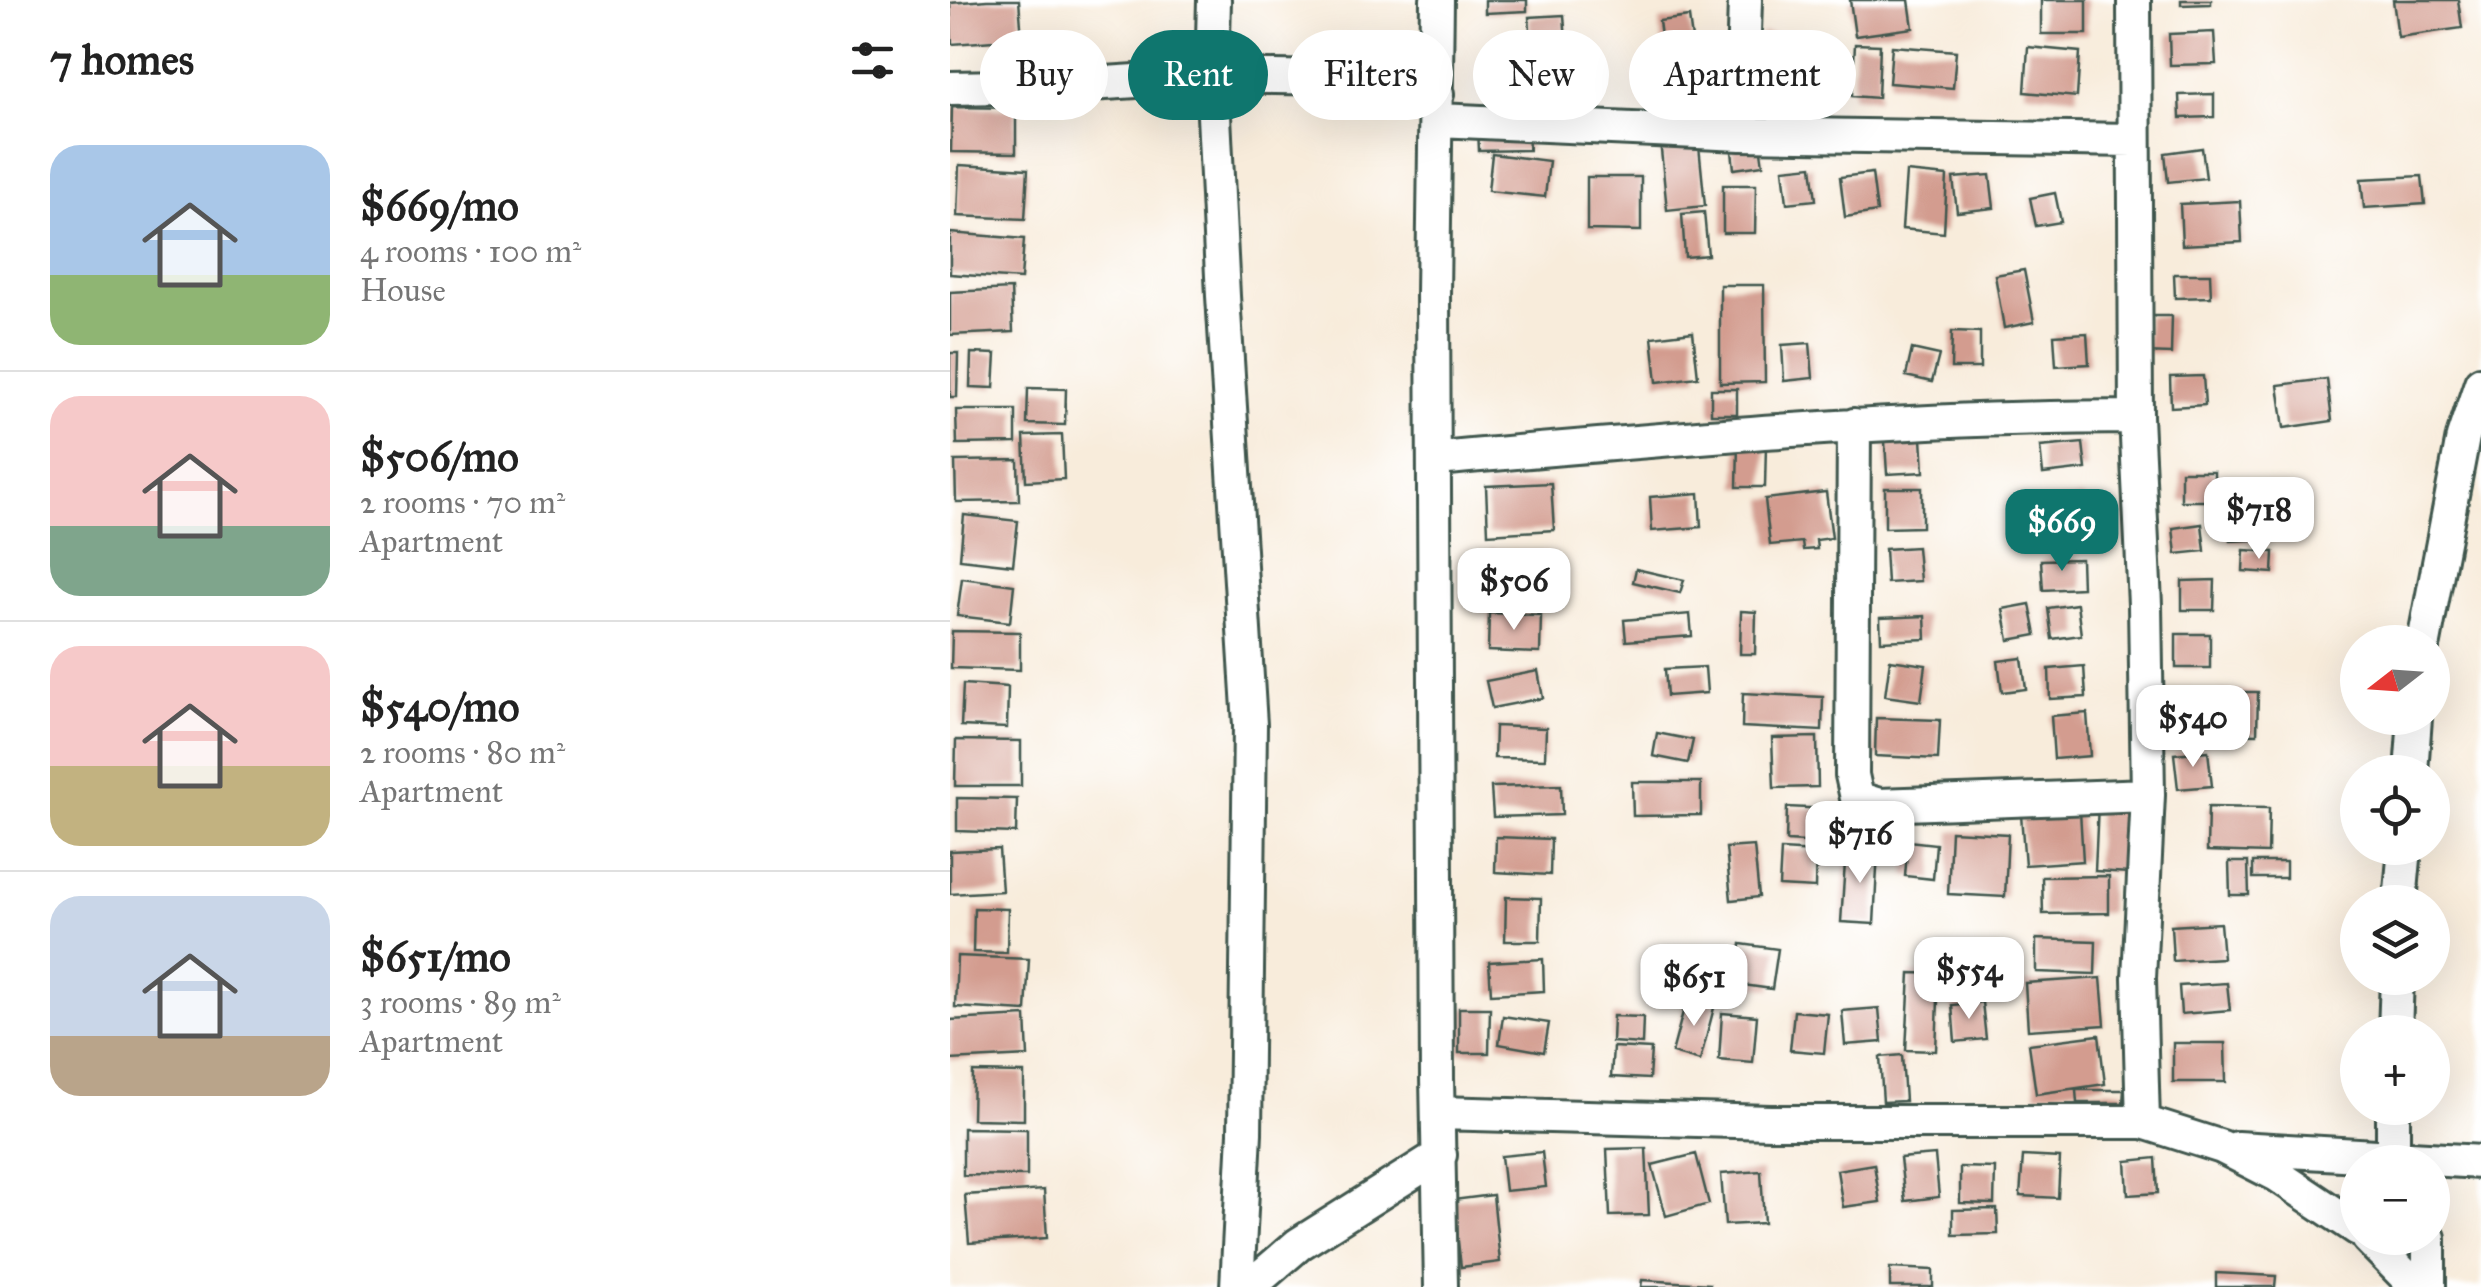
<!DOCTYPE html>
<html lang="en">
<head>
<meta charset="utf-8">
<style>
  body { margin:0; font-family:"IM FELL Great Primer",serif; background:#f2f2f2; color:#222; height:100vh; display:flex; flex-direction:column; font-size:38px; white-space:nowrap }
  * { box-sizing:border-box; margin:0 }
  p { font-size:32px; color:#767676 }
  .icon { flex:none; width:55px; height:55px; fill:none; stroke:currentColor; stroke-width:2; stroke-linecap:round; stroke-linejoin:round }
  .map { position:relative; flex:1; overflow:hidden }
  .panel { display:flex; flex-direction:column; background:#fff; width:950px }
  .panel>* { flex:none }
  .guide { position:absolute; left:30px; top:30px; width:950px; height:90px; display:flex; gap:20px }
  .needle { width:65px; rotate:253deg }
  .fabs { position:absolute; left:1390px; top:625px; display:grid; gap:20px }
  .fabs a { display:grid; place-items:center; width:110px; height:110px; border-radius:50%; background:#fff; box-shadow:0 10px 40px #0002; font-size:50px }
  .price { position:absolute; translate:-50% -85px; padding:0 22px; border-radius:20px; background:#fff; color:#222; font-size:32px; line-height:65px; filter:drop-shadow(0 2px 5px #0008) }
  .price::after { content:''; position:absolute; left:50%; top:60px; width:30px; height:22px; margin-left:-15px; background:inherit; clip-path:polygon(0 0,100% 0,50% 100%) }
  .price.active { background:#0f766e; color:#fff }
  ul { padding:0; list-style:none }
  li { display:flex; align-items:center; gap:30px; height:250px; padding:0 50px }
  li+li { border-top:2px solid #e0e0e0 }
  li span { display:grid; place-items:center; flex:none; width:280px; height:200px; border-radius:30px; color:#555 }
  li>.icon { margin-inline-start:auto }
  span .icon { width:120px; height:120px; fill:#fffc; stroke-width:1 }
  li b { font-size:42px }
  h2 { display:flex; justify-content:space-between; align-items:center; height:120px; padding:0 50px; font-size:42px }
  .pill { padding:0 35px; border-radius:45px; background:#fff; box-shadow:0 10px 40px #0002; font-size:35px; line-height:90px }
  .pill.active { background:#0f766e; color:#fff }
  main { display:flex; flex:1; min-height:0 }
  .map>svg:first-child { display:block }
  .building { fill:#d39c8f }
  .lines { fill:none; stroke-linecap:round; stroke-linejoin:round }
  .minor-casing { stroke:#40574d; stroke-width:38 }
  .minor { stroke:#fff; stroke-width:32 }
</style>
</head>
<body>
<main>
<section class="panel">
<h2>7 homes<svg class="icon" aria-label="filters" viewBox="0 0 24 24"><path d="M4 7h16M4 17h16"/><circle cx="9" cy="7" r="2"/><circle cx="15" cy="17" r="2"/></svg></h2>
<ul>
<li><span style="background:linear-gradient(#a9c7e8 65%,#8fb573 0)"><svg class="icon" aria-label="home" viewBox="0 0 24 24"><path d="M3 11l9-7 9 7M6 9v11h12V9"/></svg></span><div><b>$669/mo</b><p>4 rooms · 100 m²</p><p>House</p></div></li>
<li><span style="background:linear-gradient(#f6c9c9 65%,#7fa58c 0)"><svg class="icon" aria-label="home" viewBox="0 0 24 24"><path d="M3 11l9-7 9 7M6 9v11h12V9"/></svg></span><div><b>$506/mo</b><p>2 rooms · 70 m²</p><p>Apartment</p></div></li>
<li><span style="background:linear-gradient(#f6c9c9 60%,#c2b280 0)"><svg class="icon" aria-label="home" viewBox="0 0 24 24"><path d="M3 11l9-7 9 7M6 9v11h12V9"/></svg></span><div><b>$540/mo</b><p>2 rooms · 80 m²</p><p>Apartment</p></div></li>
<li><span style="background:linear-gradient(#c9d6e8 70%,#b9a48a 0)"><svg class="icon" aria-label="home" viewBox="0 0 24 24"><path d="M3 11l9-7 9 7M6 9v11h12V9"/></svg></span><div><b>$651/mo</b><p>3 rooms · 89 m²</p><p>Apartment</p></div></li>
</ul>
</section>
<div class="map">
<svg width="1531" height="1287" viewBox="0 0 1531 1287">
  <rect width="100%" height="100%" fill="#fff"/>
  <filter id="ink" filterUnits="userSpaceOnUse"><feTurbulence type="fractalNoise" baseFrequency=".01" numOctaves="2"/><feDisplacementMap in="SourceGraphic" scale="20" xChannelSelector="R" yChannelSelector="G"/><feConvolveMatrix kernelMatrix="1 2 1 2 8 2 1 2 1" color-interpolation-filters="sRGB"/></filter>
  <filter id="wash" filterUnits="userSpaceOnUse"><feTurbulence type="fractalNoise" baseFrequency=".0048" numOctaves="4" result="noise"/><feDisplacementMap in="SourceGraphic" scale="40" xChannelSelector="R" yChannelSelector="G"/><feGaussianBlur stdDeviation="2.25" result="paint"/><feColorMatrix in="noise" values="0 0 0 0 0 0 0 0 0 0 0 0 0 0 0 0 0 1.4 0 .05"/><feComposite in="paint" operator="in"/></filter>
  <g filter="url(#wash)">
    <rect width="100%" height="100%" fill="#f8ecdb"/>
    <g id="blocks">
      <path class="building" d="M37,0H69L72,39L2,44L0,3Z
        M535,0H577V11L535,13Z
        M900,0H959L963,28L905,36Z
        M1091,0H1137V34H1091Z
        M1231,0H1261V4L1231,5Z
        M1443,0H1508L1512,28L1448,37Z
        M614,15L616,41L581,43L579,17Z
        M739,17L745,61L715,66L709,21Z
        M1264,32L1266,64L1220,65L1219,34Z
        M812,33L877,41L872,92L807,84Z
        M575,35L577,54L544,57L542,38Z
        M610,42L616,71L591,76L585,47Z
        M905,44L930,45L928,98L902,96Z
        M942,46L1006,51L1003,88L939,83Z
        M1078,47L1130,52L1127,97L1075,92Z
        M618,80L620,100L576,103L574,83Z
        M1264,94V117L1230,118L1229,95Z
        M2,107L66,108V153L1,152Z
        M578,126L579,150L529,151L528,128Z
        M748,136L755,206L717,210L710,140Z
        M809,138L813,165L784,169L781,142Z
        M1252,148L1256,178L1218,182L1215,153Z
        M542,154L599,161L595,197L538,191Z
        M9,165L78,169L75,219L7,216Z
        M862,166L866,200L837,203L833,169Z
        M956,172L997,176L994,233L952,229Z
        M922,173L927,212L895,217L890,177Z
        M1040,175L1044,208L1007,212L1003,178Z
        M1472,176L1475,204L1414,208L1411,179Z
        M637,177H691V231L637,230Z
        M773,185H806L805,233H773Z
        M1105,193L1111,222L1086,226L1080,198Z
        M1290,201L1292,242L1232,245L1230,204Z
        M754,212L758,255L735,257L732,214Z
        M0,233L74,239L71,279L0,274Z
        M1074,270L1084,322L1054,328L1045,275Z
        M1224,274H1260L1261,297L1225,298Z
        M770,285H814L815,382L770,383Z
        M61,289L63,332L0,335V292Z
        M1197,316H1222L1221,354L1196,353Z
        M1002,331L1030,332V368H1001Z
        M743,332L748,377L707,382L702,337Z
        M1137,333L1139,364L1106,366L1104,335Z
        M860,343L863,378L834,381L832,345Z
        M962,349L989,355L982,382L956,376Z
        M0,353H8L7,397H0Z
        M21,353L46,354L44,388L20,387Z
        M1253,376L1255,405L1221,407L1220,377Z
        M1377,379L1382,421L1334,428L1328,385Z
        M78,388L116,389L115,425L77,424Z
        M761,389H787V414H761Z
        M6,410H66V443L7,444Z
        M112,435L114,479L76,481L74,436Z
        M972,438L974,472L937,474L935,441Z
        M788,443L816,444L815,487H787Z
        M1133,443L1136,469L1093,474L1090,447Z
        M68,460L69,501L6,502L5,461Z
        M1231,471H1264V501H1231Z
        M601,483L604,530L538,534L536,486Z
        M935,488H972V527L935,528Z
        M876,492L882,538L866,540L867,549L853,550L852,542L820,545L815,499Z
        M749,493L751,527L702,531L700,497Z
        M1134,497L1136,522L1097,525L1095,500Z
        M1317,497L1319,539L1280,541L1277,499Z
        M14,515L68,521L63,565L10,559Z
        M1252,524L1255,551L1226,554L1223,528Z
        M967,547L970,581L937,583L935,549Z
        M540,549L578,553L574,592L536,588Z
        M1294,550L1324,552L1323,573L1293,571Z
        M1131,559L1132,588L1093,590L1091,560Z
        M686,569L734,580L730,593L683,582Z
        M12,578L64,585L60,622L7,616Z
        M1265,580L1264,610H1232V581Z
        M1080,604L1086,635L1059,640L1053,609Z
        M1127,604L1131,635L1102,639L1098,608Z
        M791,611L806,612L805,654H790Z
        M539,613L591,615L590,653L538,651Z
        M740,614L742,636L676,641L674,620Z
        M975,616L976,639L931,641L930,618Z
        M2,631L70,632V670L1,668Z
        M1226,634H1260V668H1226Z
        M1072,658L1076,689L1052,692L1048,661Z
        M940,660L976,665L971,701L935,696Z
        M1134,666L1136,697L1100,699L1099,669Z
        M755,667L757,693L717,696L715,669Z
        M588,671L593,698L542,708L536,681Z
        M13,684L58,687L57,728L11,726Z
        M1271,692H1308L1307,734L1270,733Z
        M793,693L873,697L872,731L792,727Z
        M1234,696H1262V726H1235Z
        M1137,713L1140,756L1104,759L1101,716Z
        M926,718L990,720L988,759L925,756Z
        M545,726L596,728L595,759L544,758Z
        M707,733L743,740L738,763L703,756Z
        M867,737L868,787L824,788L822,738Z
        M6,740L71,741V786H5Z
        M1258,751L1262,786L1228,789L1224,754Z
        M682,782H751V815L683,816Z
        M611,785L612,815L543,817L541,787Z
        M7,798L67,799L66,833L7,831Z
        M1148,803L1183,804L1180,873L1145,871Z
        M837,807L878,809L876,843L836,841Z
        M1258,807L1319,808L1318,853L1257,851Z
        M1130,811L1133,861L1075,865L1071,815Z
        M1001,831L1058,834L1055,897L998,894Z
        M546,837L601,839L600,875L545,872Z
        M958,841L986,844L983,879L955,876Z
        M804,846L809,897L781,900L776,848Z
        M896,848L928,850L924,924L891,922Z
        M49,849L52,891L0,894V851Z
        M831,850L866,852L865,888L829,886Z
        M1279,862H1298L1299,895H1280Z
        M1303,862H1336V878H1303Z
        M1159,876V913L1093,914L1092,877Z
        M556,897L591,898L590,941H555Z
        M24,908L58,909L57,953L23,952Z
        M1270,923L1273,958L1223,961L1221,926Z
        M1086,939L1146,941L1145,974L1086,972Z
        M791,944L828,949L822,989L786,984Z
        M7,956L79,959L76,1011L5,1007Z
        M593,959L594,991L541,994L539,962Z
        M960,973L989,974L986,1051L956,1050Z
        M1151,978L1155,1025L1078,1030L1075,983Z
        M1277,983L1280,1010L1231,1014L1229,986Z
        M737,997L765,1004L750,1061L722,1053Z
        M1032,1002L1036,1039L1005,1042L1002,1005Z
        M509,1008H540L539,1053H509Z
        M929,1008L932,1042L895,1045L892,1011Z
        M844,1011L878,1014L874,1053L840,1050Z
        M772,1013L807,1016L803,1063L769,1060Z
        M76,1016L78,1056L0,1060V1020Z
        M553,1016L599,1023L594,1052L549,1044Z
        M663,1016L693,1017L692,1044L662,1042Z
        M1149,1035L1155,1084L1086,1094L1079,1044Z
        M1223,1043H1275L1276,1082H1223Z
        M663,1047L701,1049L699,1079L661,1077Z
        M952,1055L955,1101L933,1102L930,1057Z
        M23,1072L74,1073V1120L22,1119Z
        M1126,1090H1174L1173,1103H1127Z
        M13,1128L77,1129V1176L13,1175Z
        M696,1148L699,1215L660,1216L657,1149Z
        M592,1152L596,1187L555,1191L551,1156Z
        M746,1154L759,1204L716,1216L702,1165Z
        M985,1155L989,1197L955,1201L950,1158Z
        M1073,1156L1110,1158L1108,1198L1070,1196Z
        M1206,1158L1208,1193L1178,1195L1176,1161Z
        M924,1164L930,1202L893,1207L887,1170Z
        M1010,1167L1045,1168L1044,1204L1010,1203Z
        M811,1171L814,1223L775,1225L771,1174Z
        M94,1190L97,1238L19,1243L15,1195Z
        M543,1195L550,1262L511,1267L503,1200Z
        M1047,1209L1048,1234L1003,1235V1210Z
        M940,1268L983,1270V1287H940Z
        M1266,1273L1326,1276L1325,1287H1266Z
        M692,1280L760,1284V1287H691Z"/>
    </g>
  </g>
  <g filter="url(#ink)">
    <use href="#blocks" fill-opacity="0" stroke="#40574d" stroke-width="2.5"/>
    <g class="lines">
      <defs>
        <path id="minor" d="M264,0L262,76L273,296L300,725L295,1133L287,1287
          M487,0L483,294L487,1078L491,1287
          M1184,0L1186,417L1195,605L1198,795L1189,978L1193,1122
          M0,88L110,86L262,76L387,78L487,94
          M488,120L791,134L1184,140
          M791,134L795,0
          M904,425L902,775L907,798L929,805L1198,795
          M486,459C719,439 951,417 1186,417
          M1474,642L1513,437L1531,383
          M1461,772L1465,718
          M1450,902L1455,848
          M1445,1032L1447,978
          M1443,1108V1159
          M488,1113L821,1122H1193L1272,1147L1327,1175L1408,1229
          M1287,1148L1531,1162
          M1418,1238L1466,1287
          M1479,1238V1287
          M299,1287L349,1244L490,1155"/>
      </defs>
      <use href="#minor" class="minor-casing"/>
      <use href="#minor" class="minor"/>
    </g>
  </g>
</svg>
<div class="fabs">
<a><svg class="needle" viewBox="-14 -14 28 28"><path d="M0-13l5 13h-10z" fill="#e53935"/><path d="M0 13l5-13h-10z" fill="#767676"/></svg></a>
<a><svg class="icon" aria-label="locate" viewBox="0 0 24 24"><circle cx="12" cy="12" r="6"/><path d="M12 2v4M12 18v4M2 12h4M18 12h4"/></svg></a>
<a><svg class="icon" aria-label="layers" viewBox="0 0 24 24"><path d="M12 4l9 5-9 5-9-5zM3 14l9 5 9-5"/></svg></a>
<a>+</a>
<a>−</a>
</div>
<b class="price" style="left:1309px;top:562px">$718</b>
<b class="price active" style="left:1112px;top:574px">$669</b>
<b class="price" style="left:564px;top:633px">$506</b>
<b class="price" style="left:1243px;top:770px">$540</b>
<b class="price" style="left:910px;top:886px">$716</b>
<b class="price" style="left:1019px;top:1022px">$554</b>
<b class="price" style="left:744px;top:1029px">$651</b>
<div class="guide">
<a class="pill">Buy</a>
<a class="pill active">Rent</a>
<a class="pill">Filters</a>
<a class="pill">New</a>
<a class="pill">Apartment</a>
</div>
</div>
</main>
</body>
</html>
